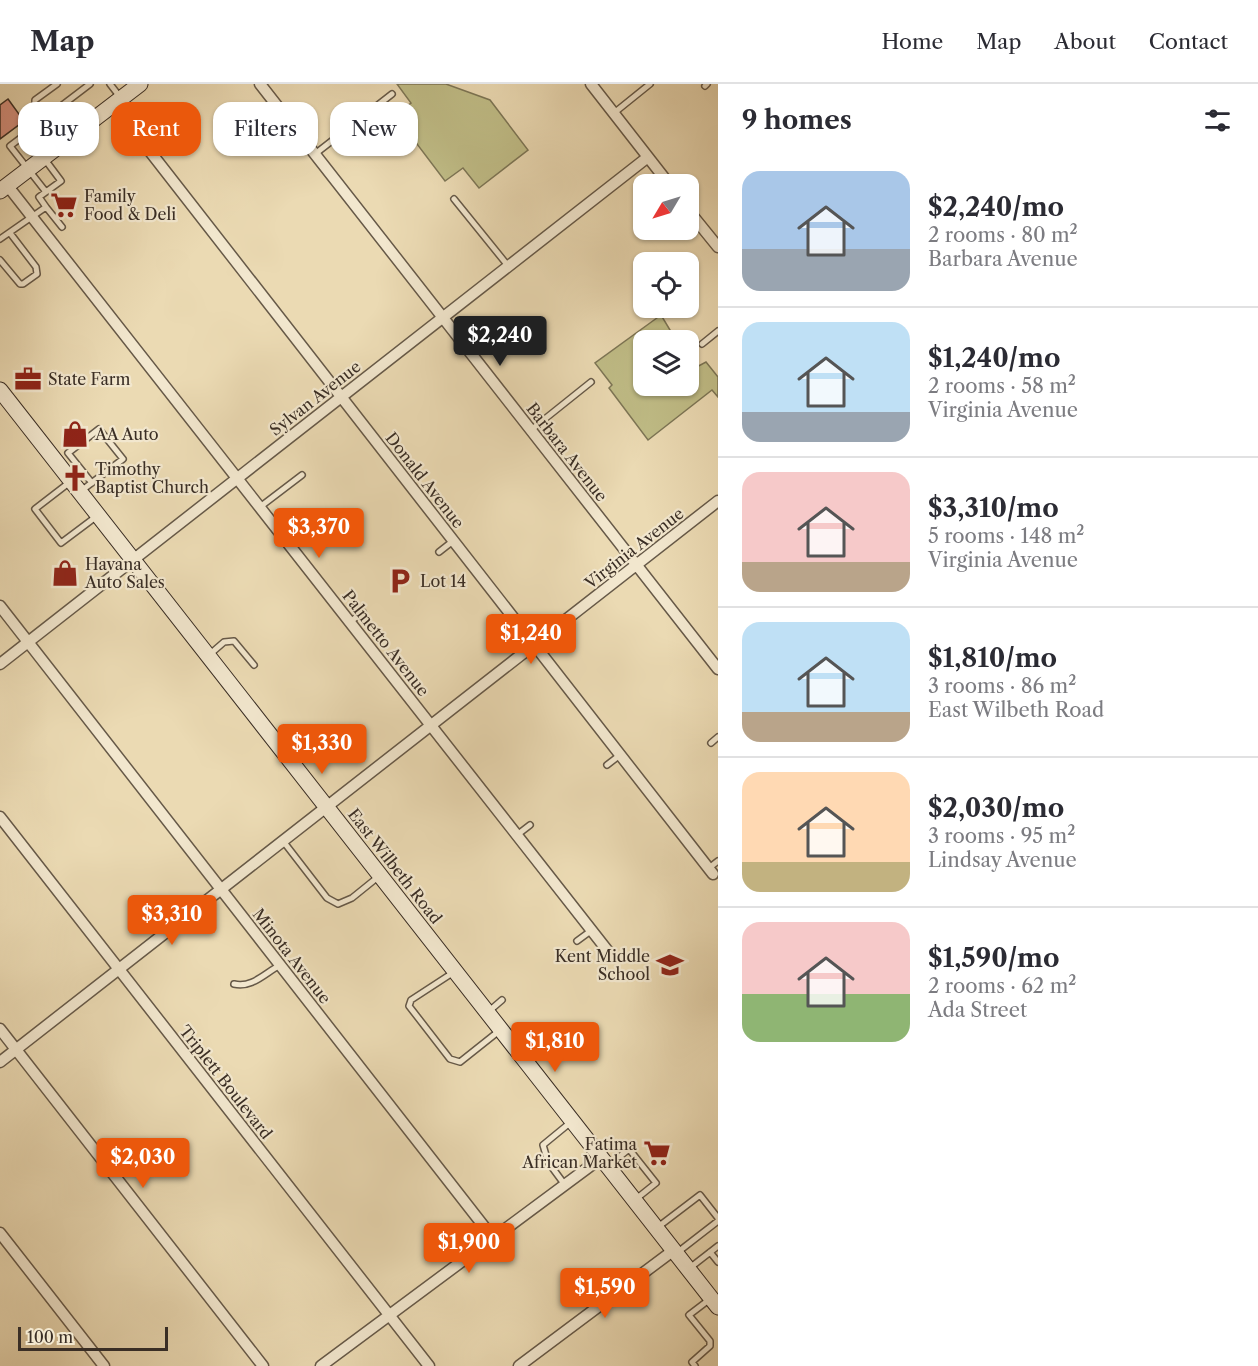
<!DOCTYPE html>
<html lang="en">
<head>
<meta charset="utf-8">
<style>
  body { margin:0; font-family:"Libre Caslon Text",serif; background:#f7f7f7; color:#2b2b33; height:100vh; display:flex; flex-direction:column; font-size:22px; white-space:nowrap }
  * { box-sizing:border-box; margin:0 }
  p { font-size:20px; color:#7c7c81 }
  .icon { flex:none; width:33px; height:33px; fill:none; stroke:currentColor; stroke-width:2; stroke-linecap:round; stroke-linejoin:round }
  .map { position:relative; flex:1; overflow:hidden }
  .drawer { display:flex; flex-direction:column; background:#fff; width:540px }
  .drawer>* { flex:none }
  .guide { position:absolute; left:18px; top:18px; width:570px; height:54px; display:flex; gap:12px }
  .needle { width:39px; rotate:232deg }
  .buttons { position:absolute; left:633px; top:90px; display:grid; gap:12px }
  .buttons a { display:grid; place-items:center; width:66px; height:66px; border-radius:12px; background:#fff; box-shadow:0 2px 4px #0004; font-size:30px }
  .scale { position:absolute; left:18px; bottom:15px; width:150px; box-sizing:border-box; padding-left:6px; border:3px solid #3a2e25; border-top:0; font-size:16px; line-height:21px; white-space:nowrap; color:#3a2e25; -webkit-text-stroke:4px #f2e7ce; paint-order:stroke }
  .price { position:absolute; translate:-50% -51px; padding:0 14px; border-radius:6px; background:#ea580c; color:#fff; font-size:20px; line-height:39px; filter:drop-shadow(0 2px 3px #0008) }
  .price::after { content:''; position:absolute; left:50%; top:36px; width:18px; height:14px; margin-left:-9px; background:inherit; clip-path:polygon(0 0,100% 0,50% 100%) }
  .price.active { background:#222; color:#fff }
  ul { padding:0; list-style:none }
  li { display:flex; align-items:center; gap:18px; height:150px; padding:0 24px }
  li+li { border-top:2px solid #e1e1e2 }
  li span { display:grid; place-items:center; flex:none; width:168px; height:120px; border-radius:18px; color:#555 }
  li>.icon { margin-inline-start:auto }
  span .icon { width:72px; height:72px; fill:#fffc; stroke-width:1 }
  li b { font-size:26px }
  h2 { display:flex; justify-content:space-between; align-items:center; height:72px; padding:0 24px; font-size:26px }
  .pill { padding:0 21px; border-radius:18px; background:#fff; box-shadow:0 2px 4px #0004; font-size:21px; line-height:54px }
  .pill.active { background:#ea580c; color:#fff }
  header { display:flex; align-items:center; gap:36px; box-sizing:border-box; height:84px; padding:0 30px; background:#fff; border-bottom:2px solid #e1e1e2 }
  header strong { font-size:28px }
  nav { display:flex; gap:33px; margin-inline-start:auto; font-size:21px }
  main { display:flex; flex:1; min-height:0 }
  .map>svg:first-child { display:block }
  .green { fill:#c0bd87; stroke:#7d7656; stroke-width:1.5 }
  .building { fill:#da9382; stroke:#3a2e25; stroke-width:1.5 }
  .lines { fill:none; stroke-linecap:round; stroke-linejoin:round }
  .lane-casing { stroke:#665948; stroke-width:8 }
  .street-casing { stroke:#665948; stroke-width:13 }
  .secondary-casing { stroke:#3a2e25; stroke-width:17 }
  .lane { stroke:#f2e7ce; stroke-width:5 }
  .street { stroke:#f2e7ce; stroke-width:10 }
  .secondary { stroke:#f2e7ce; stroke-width:15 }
  .labels { text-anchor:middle; stroke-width:4.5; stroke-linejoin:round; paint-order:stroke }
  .poi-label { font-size:16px; fill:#3a2e25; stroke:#f2e7ce; text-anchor:start }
  .street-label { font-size:16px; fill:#3a2e25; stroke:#f2e7ce }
</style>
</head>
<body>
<header>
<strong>Map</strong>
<nav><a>Home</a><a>Map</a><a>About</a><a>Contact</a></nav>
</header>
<main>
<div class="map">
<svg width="718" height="1282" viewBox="0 0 718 1282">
  <rect width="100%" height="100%" fill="#ebdab3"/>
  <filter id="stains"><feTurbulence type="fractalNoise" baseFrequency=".00333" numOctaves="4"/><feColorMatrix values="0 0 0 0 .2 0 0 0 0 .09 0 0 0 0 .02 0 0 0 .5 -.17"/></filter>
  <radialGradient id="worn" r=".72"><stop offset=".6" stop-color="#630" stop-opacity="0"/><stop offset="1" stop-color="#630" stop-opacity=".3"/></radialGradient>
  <path class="green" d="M397,0H446L490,16L528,66L479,104L463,84L445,97L395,31L411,19Z
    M661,231L676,256H644V302H688L689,277L693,285L706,278L718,293V313L712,306L648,356L609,304L612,301L595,279Z"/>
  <path class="building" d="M8,15L24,37L0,55V21Z"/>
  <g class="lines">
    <defs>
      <path id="lane" d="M110,0L120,13
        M705,2L707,0
        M614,29L650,0
        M44,41L35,25V16L57,0
        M59,61L44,41L48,32L90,0
        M315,70L392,10
        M454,115L509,183
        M46,123L62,143
        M0,155L46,123L39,113L61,97L26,50L10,62L46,108
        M0,176L20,200H23L37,190L36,183L10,149
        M702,260L718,247
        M531,346L591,298
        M70,398L35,425L61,459L97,432
        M81,407L123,375L99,345L68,369L92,399
        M260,423L302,391
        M439,468L453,457
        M350,538L363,528
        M209,571L224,558L234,557L254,581
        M711,659L718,653
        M607,681L620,671
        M517,751L530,741
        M283,757L327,814L338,820L352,814L378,793
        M709,784L718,777
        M577,857L592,846
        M454,888L411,916L409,922L450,975L460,978L499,947
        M234,900C252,904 264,890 280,881
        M488,928L502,916
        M608,1082L629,1065L656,1099L636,1115
        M565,1101L548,1078L543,1061L571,1038
        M658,1143L700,1111L718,1134
        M678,1168L718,1137
        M710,1168L718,1178
        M691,1183L718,1162
        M695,1282L692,1278L710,1262V1257L689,1231L710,1215"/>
      <path id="street" d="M260,0L718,585
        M591,0L669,100
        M113,20L713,790
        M7,101L607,866
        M688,126L718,163
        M0,522L493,1154
        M0,580L648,73
        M0,733L429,1282
        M0,945L263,1282
        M0,978L718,417
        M0,1149L104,1282
        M321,1282L601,1074
        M519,1282L674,1166"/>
      <path id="secondary" d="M0,107L140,0
        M0,306L718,1223"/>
    </defs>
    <use href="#lane" class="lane-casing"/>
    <use href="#street" class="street-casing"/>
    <use href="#secondary" class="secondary-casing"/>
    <use href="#lane" class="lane"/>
    <use href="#street" class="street"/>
    <use href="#secondary" class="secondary"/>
  </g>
  <defs>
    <symbol id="supermarket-bare" viewBox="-9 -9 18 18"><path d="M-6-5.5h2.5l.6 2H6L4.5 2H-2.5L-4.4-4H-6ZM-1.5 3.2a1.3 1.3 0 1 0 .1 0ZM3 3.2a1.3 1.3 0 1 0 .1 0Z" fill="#8f2418" stroke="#f2e7ce" stroke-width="2.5" paint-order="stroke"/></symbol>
    <symbol id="office-bare" viewBox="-9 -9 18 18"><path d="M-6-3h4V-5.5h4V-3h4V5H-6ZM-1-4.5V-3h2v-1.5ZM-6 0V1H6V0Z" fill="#8f2418" stroke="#f2e7ce" stroke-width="2.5" paint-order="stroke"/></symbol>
    <symbol id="shop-bare" viewBox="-9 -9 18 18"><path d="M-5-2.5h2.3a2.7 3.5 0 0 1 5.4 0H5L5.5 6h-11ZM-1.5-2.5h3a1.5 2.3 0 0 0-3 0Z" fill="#8f2418" stroke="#f2e7ce" stroke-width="2.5" paint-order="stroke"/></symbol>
    <symbol id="church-bare" viewBox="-9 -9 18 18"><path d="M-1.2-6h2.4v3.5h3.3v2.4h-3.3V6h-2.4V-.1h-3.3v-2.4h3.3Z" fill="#8f2418" stroke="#f2e7ce" stroke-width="2.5" paint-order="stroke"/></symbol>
    <symbol id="parking-bare" viewBox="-9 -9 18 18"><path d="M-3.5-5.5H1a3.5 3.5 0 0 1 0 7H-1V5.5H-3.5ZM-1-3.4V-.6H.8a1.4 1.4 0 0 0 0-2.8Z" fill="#8f2418" stroke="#f2e7ce" stroke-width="2.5" paint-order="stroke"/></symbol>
    <symbol id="school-bare" viewBox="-9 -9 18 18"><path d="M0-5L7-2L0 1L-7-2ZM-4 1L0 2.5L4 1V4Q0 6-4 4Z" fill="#8f2418" stroke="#f2e7ce" stroke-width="2.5" paint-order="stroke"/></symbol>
  </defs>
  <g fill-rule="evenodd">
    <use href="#supermarket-bare" x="45" y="102" width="38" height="38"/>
    <use href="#office-bare" x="9" y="276" width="38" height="38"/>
    <use href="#shop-bare" x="56" y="331" width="38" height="38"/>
    <use href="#church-bare" x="56" y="375" width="38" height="38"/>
    <use href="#shop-bare" x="46" y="470" width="38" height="38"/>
    <use href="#parking-bare" x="381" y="478" width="38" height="38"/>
    <use href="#school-bare" x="651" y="862" width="38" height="38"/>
    <use href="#supermarket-bare" x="638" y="1050" width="38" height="38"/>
  </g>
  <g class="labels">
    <g class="poi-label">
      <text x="84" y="118">Family<tspan x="84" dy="18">Food &amp; Deli</tspan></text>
      <text x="48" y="301">State Farm</text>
      <text x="95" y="356">AA Auto</text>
      <text x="95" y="391">Timothy<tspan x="95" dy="18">Baptist Church</tspan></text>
      <text x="85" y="486">Havana<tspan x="85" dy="18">Auto Sales</tspan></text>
      <text x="420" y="503">Lot 14</text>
      <text x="650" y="878" text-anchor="end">Kent Middle<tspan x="650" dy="18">School</tspan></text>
      <text x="637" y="1066" text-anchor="end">Fatima<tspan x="637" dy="18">African Market</tspan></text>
    </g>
    <g class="street-label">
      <text transform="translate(315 314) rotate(-38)" y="6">Sylvan Avenue</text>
      <text transform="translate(567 368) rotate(52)" y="6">Barbara Avenue</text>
      <text transform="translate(425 396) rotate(52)" y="6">Donald Avenue</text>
      <text transform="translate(634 464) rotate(-38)" y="6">Virginia Avenue</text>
      <text transform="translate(386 559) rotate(52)" y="6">Palmetto Avenue</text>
      <text transform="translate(395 782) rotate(52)" y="6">East Wilbeth Road</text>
      <text transform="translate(292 872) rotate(52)" y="6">Minota Avenue</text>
      <text transform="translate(226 998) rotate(52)" y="6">Triplett Boulevard</text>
    </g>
  </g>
  <rect width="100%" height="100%" filter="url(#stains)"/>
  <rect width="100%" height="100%" fill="url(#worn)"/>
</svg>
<div class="buttons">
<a><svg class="needle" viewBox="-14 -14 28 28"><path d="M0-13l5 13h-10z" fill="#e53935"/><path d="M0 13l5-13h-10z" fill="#7c7c81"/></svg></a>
<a><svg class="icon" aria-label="locate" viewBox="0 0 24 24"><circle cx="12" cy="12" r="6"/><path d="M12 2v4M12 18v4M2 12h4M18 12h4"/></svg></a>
<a><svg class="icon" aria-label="layers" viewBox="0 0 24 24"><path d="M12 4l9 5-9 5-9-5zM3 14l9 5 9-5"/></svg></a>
</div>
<div class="scale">100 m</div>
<b class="price active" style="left:500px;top:283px">$2,240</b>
<b class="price" style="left:319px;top:475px">$3,370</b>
<b class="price" style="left:531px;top:581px">$1,240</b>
<b class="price" style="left:322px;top:691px">$1,330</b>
<b class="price" style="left:172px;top:862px">$3,310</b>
<b class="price" style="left:555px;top:989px">$1,810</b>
<b class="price" style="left:143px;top:1105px">$2,030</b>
<b class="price" style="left:469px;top:1190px">$1,900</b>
<b class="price" style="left:605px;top:1235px">$1,590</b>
<div class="guide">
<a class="pill">Buy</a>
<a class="pill active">Rent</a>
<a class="pill">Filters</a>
<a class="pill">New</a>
</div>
</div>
<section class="drawer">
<h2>9 homes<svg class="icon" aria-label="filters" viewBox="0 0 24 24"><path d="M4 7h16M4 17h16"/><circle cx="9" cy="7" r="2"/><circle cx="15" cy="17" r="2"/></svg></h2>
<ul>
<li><span style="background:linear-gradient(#a9c7e8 65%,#9aa5b1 0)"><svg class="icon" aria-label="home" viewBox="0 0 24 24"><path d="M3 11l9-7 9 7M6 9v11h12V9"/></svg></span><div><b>$2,240/mo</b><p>2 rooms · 80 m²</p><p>Barbara Avenue</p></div></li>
<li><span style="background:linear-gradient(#bfe0f5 75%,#9aa5b1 0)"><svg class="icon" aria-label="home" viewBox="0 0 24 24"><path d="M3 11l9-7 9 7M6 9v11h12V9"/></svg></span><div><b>$1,240/mo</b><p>2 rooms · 58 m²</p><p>Virginia Avenue</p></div></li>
<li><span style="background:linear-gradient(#f6c9c9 75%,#b9a48a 0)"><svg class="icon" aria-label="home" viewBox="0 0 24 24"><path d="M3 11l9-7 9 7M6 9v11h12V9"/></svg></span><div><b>$3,310/mo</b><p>5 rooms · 148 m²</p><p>Virginia Avenue</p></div></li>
<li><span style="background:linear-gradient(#bfe0f5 75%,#b9a48a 0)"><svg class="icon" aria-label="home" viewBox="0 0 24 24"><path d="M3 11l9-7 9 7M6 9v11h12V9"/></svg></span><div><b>$1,810/mo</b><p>3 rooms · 86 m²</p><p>East Wilbeth Road</p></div></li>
<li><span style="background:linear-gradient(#ffd9b3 75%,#c2b280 0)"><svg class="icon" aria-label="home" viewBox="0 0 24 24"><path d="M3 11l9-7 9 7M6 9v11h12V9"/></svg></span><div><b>$2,030/mo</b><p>3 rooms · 95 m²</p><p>Lindsay Avenue</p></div></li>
<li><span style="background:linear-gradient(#f6c9c9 60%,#8fb573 0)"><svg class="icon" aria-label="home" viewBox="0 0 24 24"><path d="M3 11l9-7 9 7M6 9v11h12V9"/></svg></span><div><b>$1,590/mo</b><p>2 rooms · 62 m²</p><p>Ada Street</p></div></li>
</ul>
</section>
</main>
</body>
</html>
